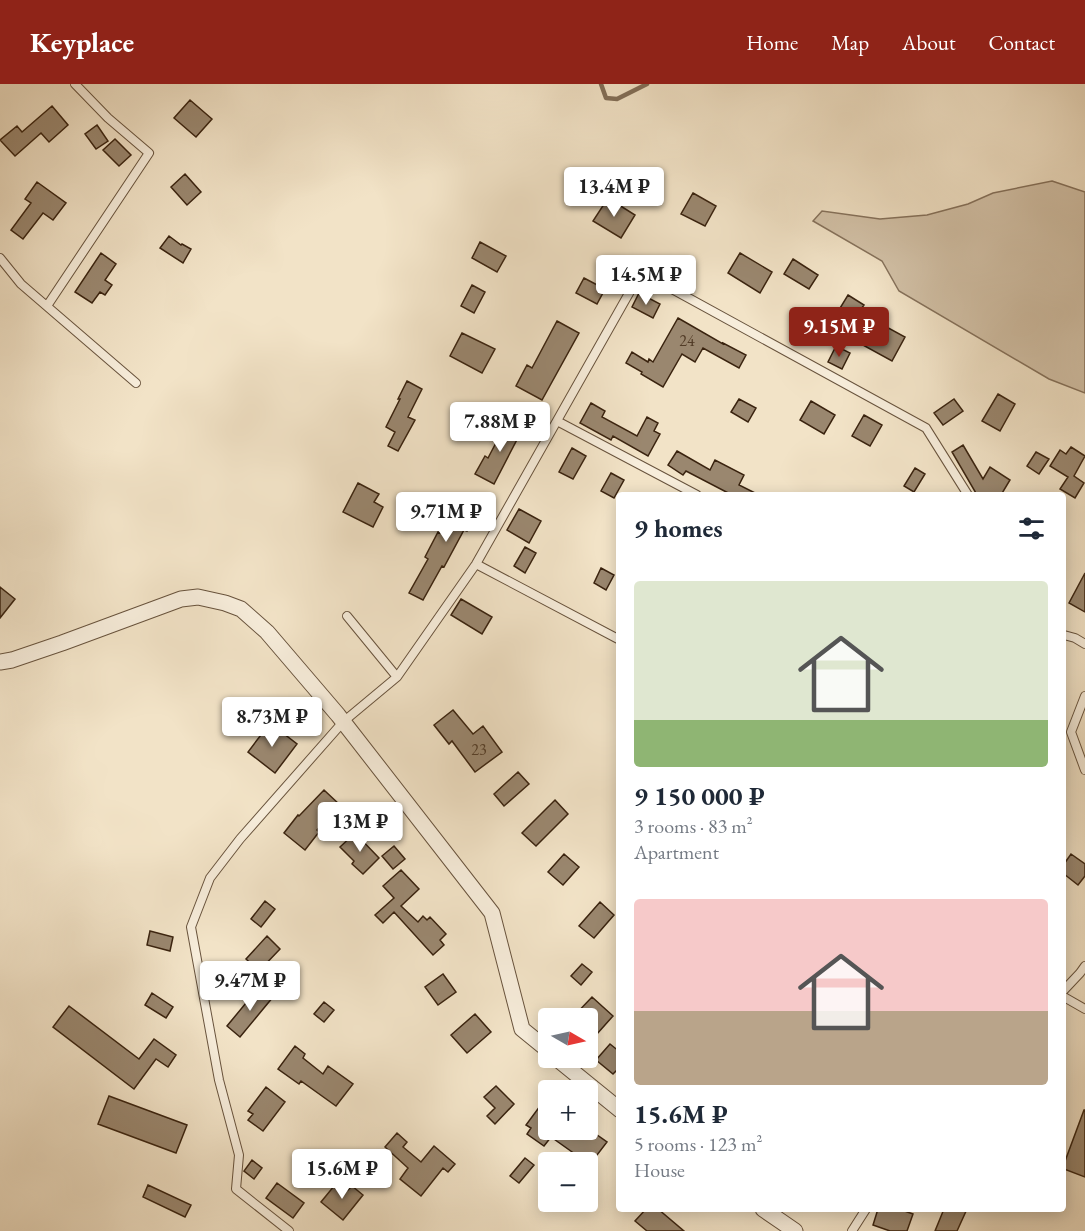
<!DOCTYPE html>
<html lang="en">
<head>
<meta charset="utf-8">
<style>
  body { margin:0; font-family:"EB Garamond",serif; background:#f2f2f3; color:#1f2937; height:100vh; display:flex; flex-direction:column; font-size:22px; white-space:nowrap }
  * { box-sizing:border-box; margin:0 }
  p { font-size:20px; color:#747a83 }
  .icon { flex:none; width:33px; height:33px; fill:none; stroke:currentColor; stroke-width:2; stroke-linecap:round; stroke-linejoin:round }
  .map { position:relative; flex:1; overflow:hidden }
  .sheet { position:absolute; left:616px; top:408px; width:450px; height:720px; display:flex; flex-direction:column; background:#fff; border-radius:6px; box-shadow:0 3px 15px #0003 }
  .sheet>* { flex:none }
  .needle { width:39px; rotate:99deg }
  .buttons { position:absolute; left:538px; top:924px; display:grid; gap:12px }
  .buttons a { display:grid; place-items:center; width:60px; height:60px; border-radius:6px; background:#fff; box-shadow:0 3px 15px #0003; font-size:30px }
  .price { position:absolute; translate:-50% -51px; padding:0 14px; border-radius:6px; background:#fff; color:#222; font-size:20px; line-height:39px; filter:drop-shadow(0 2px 3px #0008) }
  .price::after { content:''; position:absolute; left:50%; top:36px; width:18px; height:14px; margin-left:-9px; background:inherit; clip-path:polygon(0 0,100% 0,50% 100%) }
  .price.current { background:#8f2418; color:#fff }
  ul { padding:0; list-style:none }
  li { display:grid; align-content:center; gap:12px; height:318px; padding:0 18px }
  li span { display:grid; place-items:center; height:186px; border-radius:6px; color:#555 }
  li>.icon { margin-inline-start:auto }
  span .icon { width:108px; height:108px; fill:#fffc; stroke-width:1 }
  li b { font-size:26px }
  h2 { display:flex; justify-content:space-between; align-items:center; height:72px; padding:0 18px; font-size:26px }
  header { display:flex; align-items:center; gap:36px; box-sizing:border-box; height:84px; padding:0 30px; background:#8f2418; color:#fff }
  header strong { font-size:28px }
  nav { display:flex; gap:33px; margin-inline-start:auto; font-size:21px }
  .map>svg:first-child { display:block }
  .green { fill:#d3c2a8; stroke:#86725c; stroke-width:1.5 }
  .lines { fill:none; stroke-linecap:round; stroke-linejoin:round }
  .stream { stroke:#836f58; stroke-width:4.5 }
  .building { fill:#9a876f; stroke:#3a230f; stroke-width:1.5 }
  .lane-casing { stroke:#68533d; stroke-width:10 }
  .street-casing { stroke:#68533d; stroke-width:17 }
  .lane { stroke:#f7eddb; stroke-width:8 }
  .street { stroke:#f7eddb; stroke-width:15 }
  .labels { text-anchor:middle; stroke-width:4.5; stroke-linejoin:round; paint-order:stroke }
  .number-label { font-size:16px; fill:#523c27 }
</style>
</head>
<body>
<header>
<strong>Keyplace</strong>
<nav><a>Home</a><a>Map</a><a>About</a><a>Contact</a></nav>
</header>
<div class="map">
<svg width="1085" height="1147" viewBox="0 0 1085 1147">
  <rect width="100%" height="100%" fill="#f2e3c7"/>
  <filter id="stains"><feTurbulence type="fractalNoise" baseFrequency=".00333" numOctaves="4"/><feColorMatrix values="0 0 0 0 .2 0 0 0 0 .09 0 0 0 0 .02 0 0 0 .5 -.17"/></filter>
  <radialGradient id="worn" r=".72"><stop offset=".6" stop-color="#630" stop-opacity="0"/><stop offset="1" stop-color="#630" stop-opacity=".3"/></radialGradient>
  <path class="green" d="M1052,97L1085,108V309L1049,295L899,207L882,177L813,137L822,127L880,135L927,131L968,120L993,109Z"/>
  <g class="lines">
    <path class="stream" d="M601,0L606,14L617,15L647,0"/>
  </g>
  <path class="building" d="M190,16L212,35L196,53L174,34Z
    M52,22L68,41L49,58L41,49L15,72L0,56L17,42L22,48Z
    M97,41L108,57L96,65L85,50Z
    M115,55L131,71L119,82L103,66Z
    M185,90L201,108L187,121L171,103Z
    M37,98L66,119L53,136L43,129L23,155L11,146L31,119L25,115Z
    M693,109L716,122L705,142L681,130Z
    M608,114L635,131L621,154L593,137Z
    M169,152L181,161L182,160L191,165L183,179L160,164Z
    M480,158L506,172L497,188L472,174Z
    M101,169L116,180L105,196L112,201L105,211L100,208L92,219L75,208Z
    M740,169L772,188L760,209L728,189Z
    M793,175L818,191L809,205L784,190Z
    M584,194L605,205L597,220L576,209Z
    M472,201L485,208L474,229L461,222Z
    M639,209L660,220L653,234L632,223Z
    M848,211L864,221L859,228L905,253L892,277L861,260L865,253L834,234Z
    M678,234L723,260V259L746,271L739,284L703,264L695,278L682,270L663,303L641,290L642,288L626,279L632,268L648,278L649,275L653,278Z
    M557,237L579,249L542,316L516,302L527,281L532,284Z
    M462,249L495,265L482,289L450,272Z
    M836,262L850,269L842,285L828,278Z
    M407,297L422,305L408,333L415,336L398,367L388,362L395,348L386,343L400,315H398Z
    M998,310L1015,320L1000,347L982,337Z
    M739,315L756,324L748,338L731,328Z
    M954,315L963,327L943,341L934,329Z
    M811,317L835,331L824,350L800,336Z
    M591,319L605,327L602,333L637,352L647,333L658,339L654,347L660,350L648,372L613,352L611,356L580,339Z
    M864,331L882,341L870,362L852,352Z
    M508,336L523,344L494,400L475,390L485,372L488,374Z
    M963,361L983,395L990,383L1010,396L1001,411H977L952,368Z
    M1071,363L1085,372L1074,392L1084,399L1075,414L1060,405L1068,393L1050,382L1060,366L1066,370Z
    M572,364L586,372L573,395L559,388Z
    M677,367L710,386L715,376L744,391L739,401L759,411H732L686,387L683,391L668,381Z
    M1036,368L1049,375L1039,390L1027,382Z
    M915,384L925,390L914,408L904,402Z
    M611,389L624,396L614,414L601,407Z
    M358,399L379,410L374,418L383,423L373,443L343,428Z
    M462,409L482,420L467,447L464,446L444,483L442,482L423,516L409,509L428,475L425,473L438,448L440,449Z
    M519,425L541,437L529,459L507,446Z
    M525,463L536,469L525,489L514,482Z
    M601,484L614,491L606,506L594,499Z
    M1085,489V528L1069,519Z
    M0,503L15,515L0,534Z
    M461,515L492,533L482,550L451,531Z
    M453,626L473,650L483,642L502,668L475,688L452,657L449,660L434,641Z
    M270,639L297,660L275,689L248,668Z
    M518,688L529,700L504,722L494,710Z
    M324,706L340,721L317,746L319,748L305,766L284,749L298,731L299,732Z
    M555,716L568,730L536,762L522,749Z
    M355,721L367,733L358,742L346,729Z
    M355,749L379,774L363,790L352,780L354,777L340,763Z
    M394,762L405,775L393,785L382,772Z
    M564,770L579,783L563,801L548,788Z
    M1071,770L1085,780V792L1078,801L1064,790V780Z
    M401,786L419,805L401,822L418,838L423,832L427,836L430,833L446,850L440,856L444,861L433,871L394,828L383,839L375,831L394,814L383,802Z
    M265,817L275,825L261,843L251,835Z
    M600,818L614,831L594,854L579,842Z
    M150,847L173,853L170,867L147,861Z
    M267,852L280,865L259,887L246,875Z
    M582,880L592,888L581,901L571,892Z
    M443,890L456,908L438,921L425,903Z
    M260,902L273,913L240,953L227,942Z
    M152,909L173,923L166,934L145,921Z
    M592,913L613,932L588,960V934H572Z
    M324,918L334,926L324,938L314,930Z
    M69,922L139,975L154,955L176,971L168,983L156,975L134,1005L53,943Z
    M475,930L491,948L467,969L451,951Z
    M610,960L620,968V983L613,990L596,976Z
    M295,962L305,970L303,974L323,990L328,982L353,1000L336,1022L301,997L299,1000L278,985Z
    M496,1002L514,1020L495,1040L487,1032L495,1024L484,1013Z
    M266,1003L285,1018L263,1047L248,1036L253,1030L248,1027Z
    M109,1012L187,1041L176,1069L98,1040Z
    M540,1022L549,1029V1046H590L607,1058L594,1075L586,1069L582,1075L551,1053L544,1062L527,1050L531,1044L526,1041Z
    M1084,1026H1085V1093L1064,1085V1080Z
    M397,1049L407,1058L403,1063L421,1078L434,1062L455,1080L448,1088L443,1084L421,1112L400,1095L408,1084L385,1063Z
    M525,1074L534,1081L519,1099L510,1092Z
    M252,1076L262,1084L254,1095L244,1087Z
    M277,1099L304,1119L293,1134L266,1114Z
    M340,1099L348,1106L352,1102L363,1111L343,1136L321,1118L334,1102L336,1104Z
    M148,1101L191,1121L185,1133L143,1113Z
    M646,1125H658L684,1147H647L635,1137Z
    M878,1125H899L913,1130L907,1147H890L873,1141Z
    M944,1125H967L957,1147H935Z"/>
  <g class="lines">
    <defs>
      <path id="lane" d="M0,174L21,200L136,299
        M47,222L149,69L108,34L75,0
        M557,337L697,411
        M476,480L620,556
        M347,532L397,593
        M1064,551L1075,554L1085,560
        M1085,612L1071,648L1085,686
        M1064,906L1080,889L1085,882
        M1064,913L1085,925
        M289,1147L236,1105L239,1071L219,996L191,843L210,794L240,755L343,638L397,593L476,480L641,188L926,344L968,411
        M852,1147L866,1125"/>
      <path id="street" d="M0,578L12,576L62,559L181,515L198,513L225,519L241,525L267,548L338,631L492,829L522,945L549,967
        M556,974L620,1026
        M763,1125L795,1147"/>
    </defs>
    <use href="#lane" class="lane-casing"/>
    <use href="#street" class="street-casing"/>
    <use href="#lane" class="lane"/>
    <use href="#street" class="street"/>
  </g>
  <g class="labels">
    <g class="number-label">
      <text x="687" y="262">24</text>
      <text x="479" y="671">23</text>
    </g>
  </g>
  <rect width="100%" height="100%" filter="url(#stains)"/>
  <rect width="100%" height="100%" fill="url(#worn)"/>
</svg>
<div class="buttons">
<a><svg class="needle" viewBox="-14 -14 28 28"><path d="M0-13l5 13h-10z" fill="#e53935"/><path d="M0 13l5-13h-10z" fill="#747a83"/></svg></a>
<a>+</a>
<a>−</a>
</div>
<b class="price" style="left:614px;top:134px">13.4M ₽</b>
<b class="price" style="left:646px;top:222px">14.5M ₽</b>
<b class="price current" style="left:839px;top:274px">9.15M ₽</b>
<b class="price" style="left:500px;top:369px">7.88M ₽</b>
<b class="price" style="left:446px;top:459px">9.71M ₽</b>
<b class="price" style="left:272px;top:664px">8.73M ₽</b>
<b class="price" style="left:360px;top:769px">13M ₽</b>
<b class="price" style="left:250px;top:928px">9.47M ₽</b>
<b class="price" style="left:342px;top:1116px">15.6M ₽</b>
<section class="sheet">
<h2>9 homes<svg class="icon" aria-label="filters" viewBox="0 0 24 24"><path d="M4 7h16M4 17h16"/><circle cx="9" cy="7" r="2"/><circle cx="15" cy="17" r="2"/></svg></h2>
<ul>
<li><span style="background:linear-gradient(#dfe7d0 75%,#8fb573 0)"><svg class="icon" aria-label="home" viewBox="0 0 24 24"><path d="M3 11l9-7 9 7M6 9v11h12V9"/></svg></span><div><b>9 150 000 ₽</b><p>3 rooms · 83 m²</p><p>Apartment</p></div></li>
<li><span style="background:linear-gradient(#f6c9c9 60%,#b9a48a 0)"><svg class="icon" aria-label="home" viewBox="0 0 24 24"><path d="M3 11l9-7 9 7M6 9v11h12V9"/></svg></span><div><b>15.6M ₽</b><p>5 rooms · 123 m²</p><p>House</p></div></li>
</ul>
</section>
</div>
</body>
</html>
